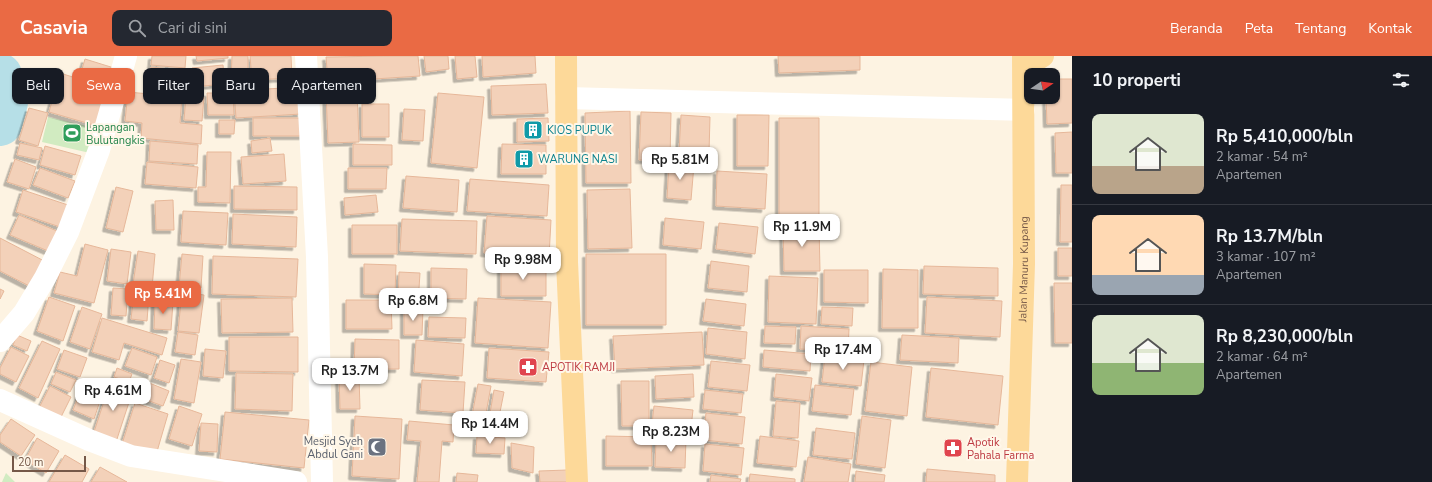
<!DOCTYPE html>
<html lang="id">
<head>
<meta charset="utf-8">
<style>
  body { margin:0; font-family:"Nunito Sans",sans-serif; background:#242831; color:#f1f3f6; height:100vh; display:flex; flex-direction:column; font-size:15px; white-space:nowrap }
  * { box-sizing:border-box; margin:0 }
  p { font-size:13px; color:#9ea1a6 }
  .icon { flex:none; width:22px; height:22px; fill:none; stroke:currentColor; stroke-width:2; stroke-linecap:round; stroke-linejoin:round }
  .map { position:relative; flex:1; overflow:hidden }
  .side { display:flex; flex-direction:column; background:#171b24; width:360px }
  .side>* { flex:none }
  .hud { position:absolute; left:12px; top:12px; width:380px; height:36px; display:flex; gap:8px }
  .needle { width:26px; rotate:77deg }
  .tools { position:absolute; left:1024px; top:12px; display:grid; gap:8px }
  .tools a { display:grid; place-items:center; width:36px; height:36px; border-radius:8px; background:#171b24; box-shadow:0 1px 3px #0004; font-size:20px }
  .scale { position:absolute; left:12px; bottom:10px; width:74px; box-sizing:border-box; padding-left:4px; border:2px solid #755848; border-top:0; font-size:11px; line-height:14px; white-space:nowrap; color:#755848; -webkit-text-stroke:3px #fff7e9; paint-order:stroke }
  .price { position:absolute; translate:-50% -34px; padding:0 9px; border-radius:8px; background:#fff; color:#222; font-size:13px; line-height:26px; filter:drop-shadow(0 1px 2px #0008) }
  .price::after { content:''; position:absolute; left:50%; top:24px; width:12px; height:9px; margin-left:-6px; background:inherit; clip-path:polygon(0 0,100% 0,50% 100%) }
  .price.on { background:#ea6a44; color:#fff }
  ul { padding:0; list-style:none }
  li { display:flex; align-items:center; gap:12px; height:100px; padding:0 20px }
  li+li { border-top:1px solid #363941 }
  li span { display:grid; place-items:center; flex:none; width:112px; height:80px; border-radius:8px; color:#555 }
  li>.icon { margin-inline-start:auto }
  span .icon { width:48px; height:48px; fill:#fffc; stroke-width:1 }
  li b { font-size:17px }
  h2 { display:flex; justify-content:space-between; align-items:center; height:48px; padding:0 20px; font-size:17px }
  .chip { padding:0 14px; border-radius:8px; background:#171b24; box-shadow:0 1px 3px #0004; font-size:14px; line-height:36px }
  .chip.on { background:#ea6a44; color:#fff }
  header { display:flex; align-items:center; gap:24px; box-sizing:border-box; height:56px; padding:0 20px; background:#ea6a44; color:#fff }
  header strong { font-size:19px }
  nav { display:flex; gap:22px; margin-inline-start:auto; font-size:14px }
  .search { width:280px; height:36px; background:#242831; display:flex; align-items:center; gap:10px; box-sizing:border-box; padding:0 14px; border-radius:8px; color:#9ea1a6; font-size:15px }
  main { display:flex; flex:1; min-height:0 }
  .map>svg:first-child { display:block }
  .green { fill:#d1ebc1 }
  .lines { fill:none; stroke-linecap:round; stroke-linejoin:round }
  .river { stroke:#b6dfe7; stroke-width:44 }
  .building { fill:#f3d1b9; stroke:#e6b799; filter:url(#shadow) }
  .minor { stroke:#fff; stroke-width:22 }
  .primary { stroke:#fdd999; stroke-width:22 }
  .labels { text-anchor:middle; stroke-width:4; stroke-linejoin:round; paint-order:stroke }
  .leisure-label { font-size:11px; fill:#27864d; stroke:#fff7e9; text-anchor:start }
  .culture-label { font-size:11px; fill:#0d838f; stroke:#fff7e9; text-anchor:start }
  .street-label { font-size:11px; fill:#755848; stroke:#fff7e9 }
  .health-label { font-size:11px; fill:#be3a42; stroke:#fff7e9; text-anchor:start }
  .worship-label { font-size:11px; fill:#5b616d; stroke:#fff7e9; text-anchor:end }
</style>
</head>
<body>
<header>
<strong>Casavia</strong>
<div class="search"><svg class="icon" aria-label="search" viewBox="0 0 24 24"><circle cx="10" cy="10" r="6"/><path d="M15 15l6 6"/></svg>Cari di sini</div>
<nav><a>Beranda</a><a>Peta</a><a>Tentang</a><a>Kontak</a></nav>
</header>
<main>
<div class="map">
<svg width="1072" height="426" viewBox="0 0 1072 426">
  <defs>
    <filter id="shadow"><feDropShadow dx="-3.5" dy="3.5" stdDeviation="0" flood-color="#0004"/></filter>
  </defs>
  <rect width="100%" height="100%" fill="#fdf3e2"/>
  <path class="green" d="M48,61L96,72L90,97L42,86Z
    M6,417L15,426H2Z"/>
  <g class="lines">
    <path class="river" d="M0,19L6,46L0,68"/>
  </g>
  <path class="building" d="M152,0H186L185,12L151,9Z
    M196,0H228V2L197,5Z
    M232,0H248V25H231Z
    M250,0H291L292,22L252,24Z
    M389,0H418L420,20L328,26L326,1Z
    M424,0H448L449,13L426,16Z
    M455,0H475L477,21L457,23Z
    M482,0H535L536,17L483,21Z
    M778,0H860V14L779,17Z
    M85,3L114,12L97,70L49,56L60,17L79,23Z
    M223,9L225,28L193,31L192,12Z
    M151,11L180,14L178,31L149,29Z
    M1053,23H1072V67L1047,68L1046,41H1053Z
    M546,28L548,57L492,59L491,30Z
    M299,31L301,58L236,62L234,35Z
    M357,35L359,86L328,87L326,36Z
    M128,36L182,41L180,67L202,69L201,88L141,82L142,67L125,65Z
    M207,37H233L234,59H208Z
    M438,37L484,41L477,112L431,107Z
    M186,40L204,41L202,65L184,64Z
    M362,48H389V81H362Z
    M29,52L48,57L38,90L19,84Z
    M404,53L425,54L423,85L402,84Z
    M630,55L631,127H586L585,57Z
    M641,56L671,57L670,104H639Z
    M681,59L710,61L709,97L679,96Z
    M737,59H769L768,110H737Z
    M253,62H303V80H253Z
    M548,62L549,85L517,86V63Z
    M779,62H819V164H779Z
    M219,64H235L234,78H219Z
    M1072,76V117H1056L1055,77Z
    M270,82L272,95L252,97L251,85Z
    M150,85L198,89L197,108L149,105Z
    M20,87L42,92L39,104L17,99Z
    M353,88L392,89V109H353Z
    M502,88L546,89V118H501Z
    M45,90L81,100L75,119L40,109Z
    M207,96H231L230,147L198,146V131H206Z
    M284,98L286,125L243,128L241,101Z
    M15,103L36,111L29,133L7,126Z
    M147,106L198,111L196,132L145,128Z
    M669,107L694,109L691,144L667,142Z
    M40,112L75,125L68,142L33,129Z
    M348,112H387L386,133H348Z
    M717,115L767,118L765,153L716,150Z
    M406,120L459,124L457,156L403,152Z
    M470,123L549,129L547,160L467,155Z
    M1061,129H1072V186H1060Z
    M234,130L297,131V154L234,153Z
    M116,131L133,135L123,176L106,172Z
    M630,133L632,192L588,193L587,134Z
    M23,134L68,149L60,171L16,156Z
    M376,139L378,156L345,159L344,142Z
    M173,144L174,174H156L155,145Z
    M183,155L228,157L226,189L181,186Z
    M233,158L297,161L296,191L232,188Z
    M19,159L57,175L48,195L10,179Z
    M487,160L551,164L549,201L484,197Z
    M665,162L704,166L701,193L663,189Z
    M402,163L477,165L476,198L400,195Z
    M719,167L758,171L755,198L716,193Z
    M352,169H397V198H352Z
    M819,169L820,215H784L783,170Z
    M0,182L48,207L35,233L0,215Z
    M85,188L108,194L94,247L54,237L60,216L77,220Z
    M1058,192H1072V220H1058Z
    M111,193L131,196L127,228L107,225Z
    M138,195L155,198L152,232L133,228Z
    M182,198L203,200L201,232L179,231Z
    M586,198H666V269H586Z
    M213,200L298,203L296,241L212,238Z
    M711,205L749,210L747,236L708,232Z
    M364,208L396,209L395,239L364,238Z
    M501,210L546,211V240H501Z
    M924,210L998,212V240L923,238Z
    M431,212L467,213L466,243L431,242Z
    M883,213L918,214V272H882Z
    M824,214H868V247L824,246Z
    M399,216L420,217L418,248L398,247Z
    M769,220L818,222L816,268L768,266Z
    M1054,227H1072V287H1055Z
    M113,232L128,233L126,260L111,259Z
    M0,233L4,235L0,243Z
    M182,236L204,239L199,277L178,275Z
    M134,237L149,238L147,265L131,263Z
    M49,241L75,250L63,285L37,275Z
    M927,241L1002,245L1000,281L925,277Z
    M292,242L293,276L222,277L221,243Z
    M478,242L551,246L548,292L475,287Z
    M706,243L746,248L744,270L703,265Z
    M346,244H391L392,273H346Z
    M155,245L173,246L171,274L154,273Z
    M82,251L102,258L90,293L70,286Z
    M822,251L853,252L852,270L821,268Z
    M404,253H423L422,279H404Z
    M429,261L466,262L465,282L428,281Z
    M102,262L167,282L162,299L124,287L119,304L92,296Z
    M765,270L796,271L795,288L764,287Z
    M801,270L849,273L848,295L800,293Z
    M708,272L747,276L745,303L706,298Z
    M178,276L198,279L195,299L175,296Z
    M702,276L704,309L615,313L613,280Z
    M17,279L31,285L27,295L13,289Z
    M902,279L959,282L958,307L900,304Z
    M229,281H298V316L229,315Z
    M355,283L399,284V313H354Z
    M416,284L464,288L462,320L414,316Z
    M42,285L60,293L38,342L19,332Z
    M11,291L29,300L16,326L0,318V312Z
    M132,292L157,301L151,319L125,310Z
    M489,292L549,296L546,326L487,322Z
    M205,293L226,295L223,322L203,320Z
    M64,294L87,302L80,321L57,313Z
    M764,294L811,298L810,315L763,311Z
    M825,300L864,304L861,330L822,326Z
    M181,303L201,306L194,347L174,343Z
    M160,304L175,309L169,327L154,322Z
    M711,305L750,309L747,335L708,331Z
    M871,306L912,311L907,360L865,355Z
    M117,312L132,318L129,326L114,321Z
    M931,312L1003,320L998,369L926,361Z
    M56,316L76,324L70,336L51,328Z
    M236,317L293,318L292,355L235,353Z
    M693,318L694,341L656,343L655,320Z
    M776,318L812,322L809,345L774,341Z
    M339,320H359L360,353H340Z
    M422,324L465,326L463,357L420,354Z
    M621,325H649V370H622Z
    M147,326L169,335L163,350L141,342Z
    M110,327L133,334L116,386L93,379Z
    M478,328L491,330L484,368L471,365Z
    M83,329L103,336L94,363L73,354Z
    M815,329L854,333L851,359L812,355Z
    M50,330L71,341L57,369L36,358Z
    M494,334L504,336L497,371L488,369Z
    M705,334L743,338L741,357L703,353Z
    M776,345L800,347L798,382L773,380Z
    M135,347L168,358L156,399L122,388Z
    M179,350L202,358L192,390L169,383Z
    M654,350L693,354L690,381L651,377Z
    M225,356L309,364L304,412L220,403Z
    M706,357L745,361L742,388L703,384Z
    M355,360L402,363L399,423L352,420Z
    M862,360L891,364L885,412L856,408Z
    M11,363L35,379L21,400L0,386V379Z
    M409,365L454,369L453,386L442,385L439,426H417L421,385L407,384Z
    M201,367L218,368L217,396L199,395Z
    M816,372L855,377L852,403L813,399Z
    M477,380L505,382L504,398L476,397Z
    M606,380L651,381L652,410H606Z
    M760,380L799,385L796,411L757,407Z
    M37,382L59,395L46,417L25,404Z
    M656,383H686L685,412L655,411Z
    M511,387L534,391L533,417L512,412Z
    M705,388L744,392L741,419L703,415Z
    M65,399L89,413L82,426H49Z
    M808,401L851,408L848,426H804Z
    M100,411L127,426H91Z
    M927,413L995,419V426H926Z
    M567,414L568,426H540L539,415Z
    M856,415L885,419L884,426H855Z
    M457,417L478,419L477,426H456Z
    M750,418L795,423V426H749Z
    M711,419L741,423L740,426H710Z"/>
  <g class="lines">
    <path class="minor" d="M306,0L317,201L322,426
      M566,42L1024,54
      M0,285L24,257L45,222L68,176L99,94L126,0
      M0,344L89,384L131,400L296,426"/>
    <g class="primary">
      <path d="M566,0L567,206L577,426"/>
      <path d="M1025,11L1043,0"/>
      <path id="s1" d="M1017,426L1024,208L1023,0"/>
    </g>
  </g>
  <defs>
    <symbol id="building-square" viewBox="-11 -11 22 22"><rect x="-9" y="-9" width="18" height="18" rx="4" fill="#0f9aa8" stroke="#fff7e9"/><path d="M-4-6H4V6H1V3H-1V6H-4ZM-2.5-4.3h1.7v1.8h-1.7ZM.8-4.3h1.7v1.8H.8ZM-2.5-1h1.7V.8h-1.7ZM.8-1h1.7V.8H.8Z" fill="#fff"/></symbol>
    <symbol id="stadium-square" viewBox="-11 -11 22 22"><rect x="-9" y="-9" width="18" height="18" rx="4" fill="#2e9e5b" stroke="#fff7e9"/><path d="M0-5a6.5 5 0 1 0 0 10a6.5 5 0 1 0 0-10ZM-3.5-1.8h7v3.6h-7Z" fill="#fff"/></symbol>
    <symbol id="pharmacy-square" viewBox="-11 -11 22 22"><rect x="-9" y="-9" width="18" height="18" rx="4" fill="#e0444e" stroke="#fff7e9"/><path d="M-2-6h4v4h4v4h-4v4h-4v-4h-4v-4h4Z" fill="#fff"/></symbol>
    <symbol id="mosque-square" viewBox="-11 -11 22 22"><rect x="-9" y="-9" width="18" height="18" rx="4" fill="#6b7280" stroke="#fff7e9"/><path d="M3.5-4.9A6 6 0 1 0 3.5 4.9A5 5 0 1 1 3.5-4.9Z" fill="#fff"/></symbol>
  </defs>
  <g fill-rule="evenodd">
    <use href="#building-square" x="522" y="63" width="22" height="22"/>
    <use href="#stadium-square" x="61" y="66" width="22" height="22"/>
    <use href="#building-square" x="513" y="92" width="22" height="22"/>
    <use href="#pharmacy-square" x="517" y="300" width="22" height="22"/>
    <use href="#mosque-square" x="366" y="380" width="22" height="22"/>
    <use href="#pharmacy-square" x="942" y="381" width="22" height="22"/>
  </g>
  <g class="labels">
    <g class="leisure-label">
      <text x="86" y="75">Lapangan<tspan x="86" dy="13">Bulutangkis</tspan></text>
    </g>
    <g class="culture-label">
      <text x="547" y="78">KIOS PUPUK</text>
      <text x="538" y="107">WARUNG NASI</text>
    </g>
    <g class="street-label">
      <text dy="4" stroke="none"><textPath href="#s1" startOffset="213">Jalan Manuru Kupang</textPath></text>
    </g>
    <g class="health-label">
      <text x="542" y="315">APOTIK RAMJI</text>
      <text x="967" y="390">Apotik<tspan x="967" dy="13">Pahala Farma</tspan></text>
    </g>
    <g class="worship-label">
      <text x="363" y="389">Mesjid Syeh<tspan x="363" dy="13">Abdul Gani</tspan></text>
    </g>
  </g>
</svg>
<div class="tools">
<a><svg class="needle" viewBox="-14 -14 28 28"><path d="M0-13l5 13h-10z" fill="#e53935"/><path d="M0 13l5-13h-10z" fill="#9ea1a6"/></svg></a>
</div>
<div class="scale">20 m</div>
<b class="price" style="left:680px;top:125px">Rp 5.81M</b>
<b class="price" style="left:802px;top:192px">Rp 11.9M</b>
<b class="price" style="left:523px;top:225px">Rp 9.98M</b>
<b class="price on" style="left:163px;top:259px">Rp 5.41M</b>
<b class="price" style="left:413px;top:266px">Rp 6.8M</b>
<b class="price" style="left:843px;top:315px">Rp 17.4M</b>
<b class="price" style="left:350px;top:336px">Rp 13.7M</b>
<b class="price" style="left:113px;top:356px">Rp 4.61M</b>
<b class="price" style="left:490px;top:389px">Rp 14.4M</b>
<b class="price" style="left:671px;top:397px">Rp 8.23M</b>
<div class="hud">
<a class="chip">Beli</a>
<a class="chip on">Sewa</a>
<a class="chip">Filter</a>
<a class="chip">Baru</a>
<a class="chip">Apartemen</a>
</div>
</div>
<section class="side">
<h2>10 properti<svg class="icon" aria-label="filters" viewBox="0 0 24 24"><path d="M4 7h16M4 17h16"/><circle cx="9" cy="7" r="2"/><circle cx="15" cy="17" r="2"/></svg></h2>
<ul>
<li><span style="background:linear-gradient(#dfe7d0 65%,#b9a48a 0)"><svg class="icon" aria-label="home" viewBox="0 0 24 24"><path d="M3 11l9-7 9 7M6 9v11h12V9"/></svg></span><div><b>Rp 5,410,000/bln</b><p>2 kamar · 54 m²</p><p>Apartemen</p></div></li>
<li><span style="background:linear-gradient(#ffd9b3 75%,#9aa5b1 0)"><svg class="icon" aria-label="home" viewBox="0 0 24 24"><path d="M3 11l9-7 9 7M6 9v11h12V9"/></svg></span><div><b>Rp 13.7M/bln</b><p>3 kamar · 107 m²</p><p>Apartemen</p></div></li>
<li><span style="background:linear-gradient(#dfe7d0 60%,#8fb573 0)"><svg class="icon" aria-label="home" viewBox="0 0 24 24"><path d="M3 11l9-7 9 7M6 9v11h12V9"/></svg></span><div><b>Rp 8,230,000/bln</b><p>2 kamar · 64 m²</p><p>Apartemen</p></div></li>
</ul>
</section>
</main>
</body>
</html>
